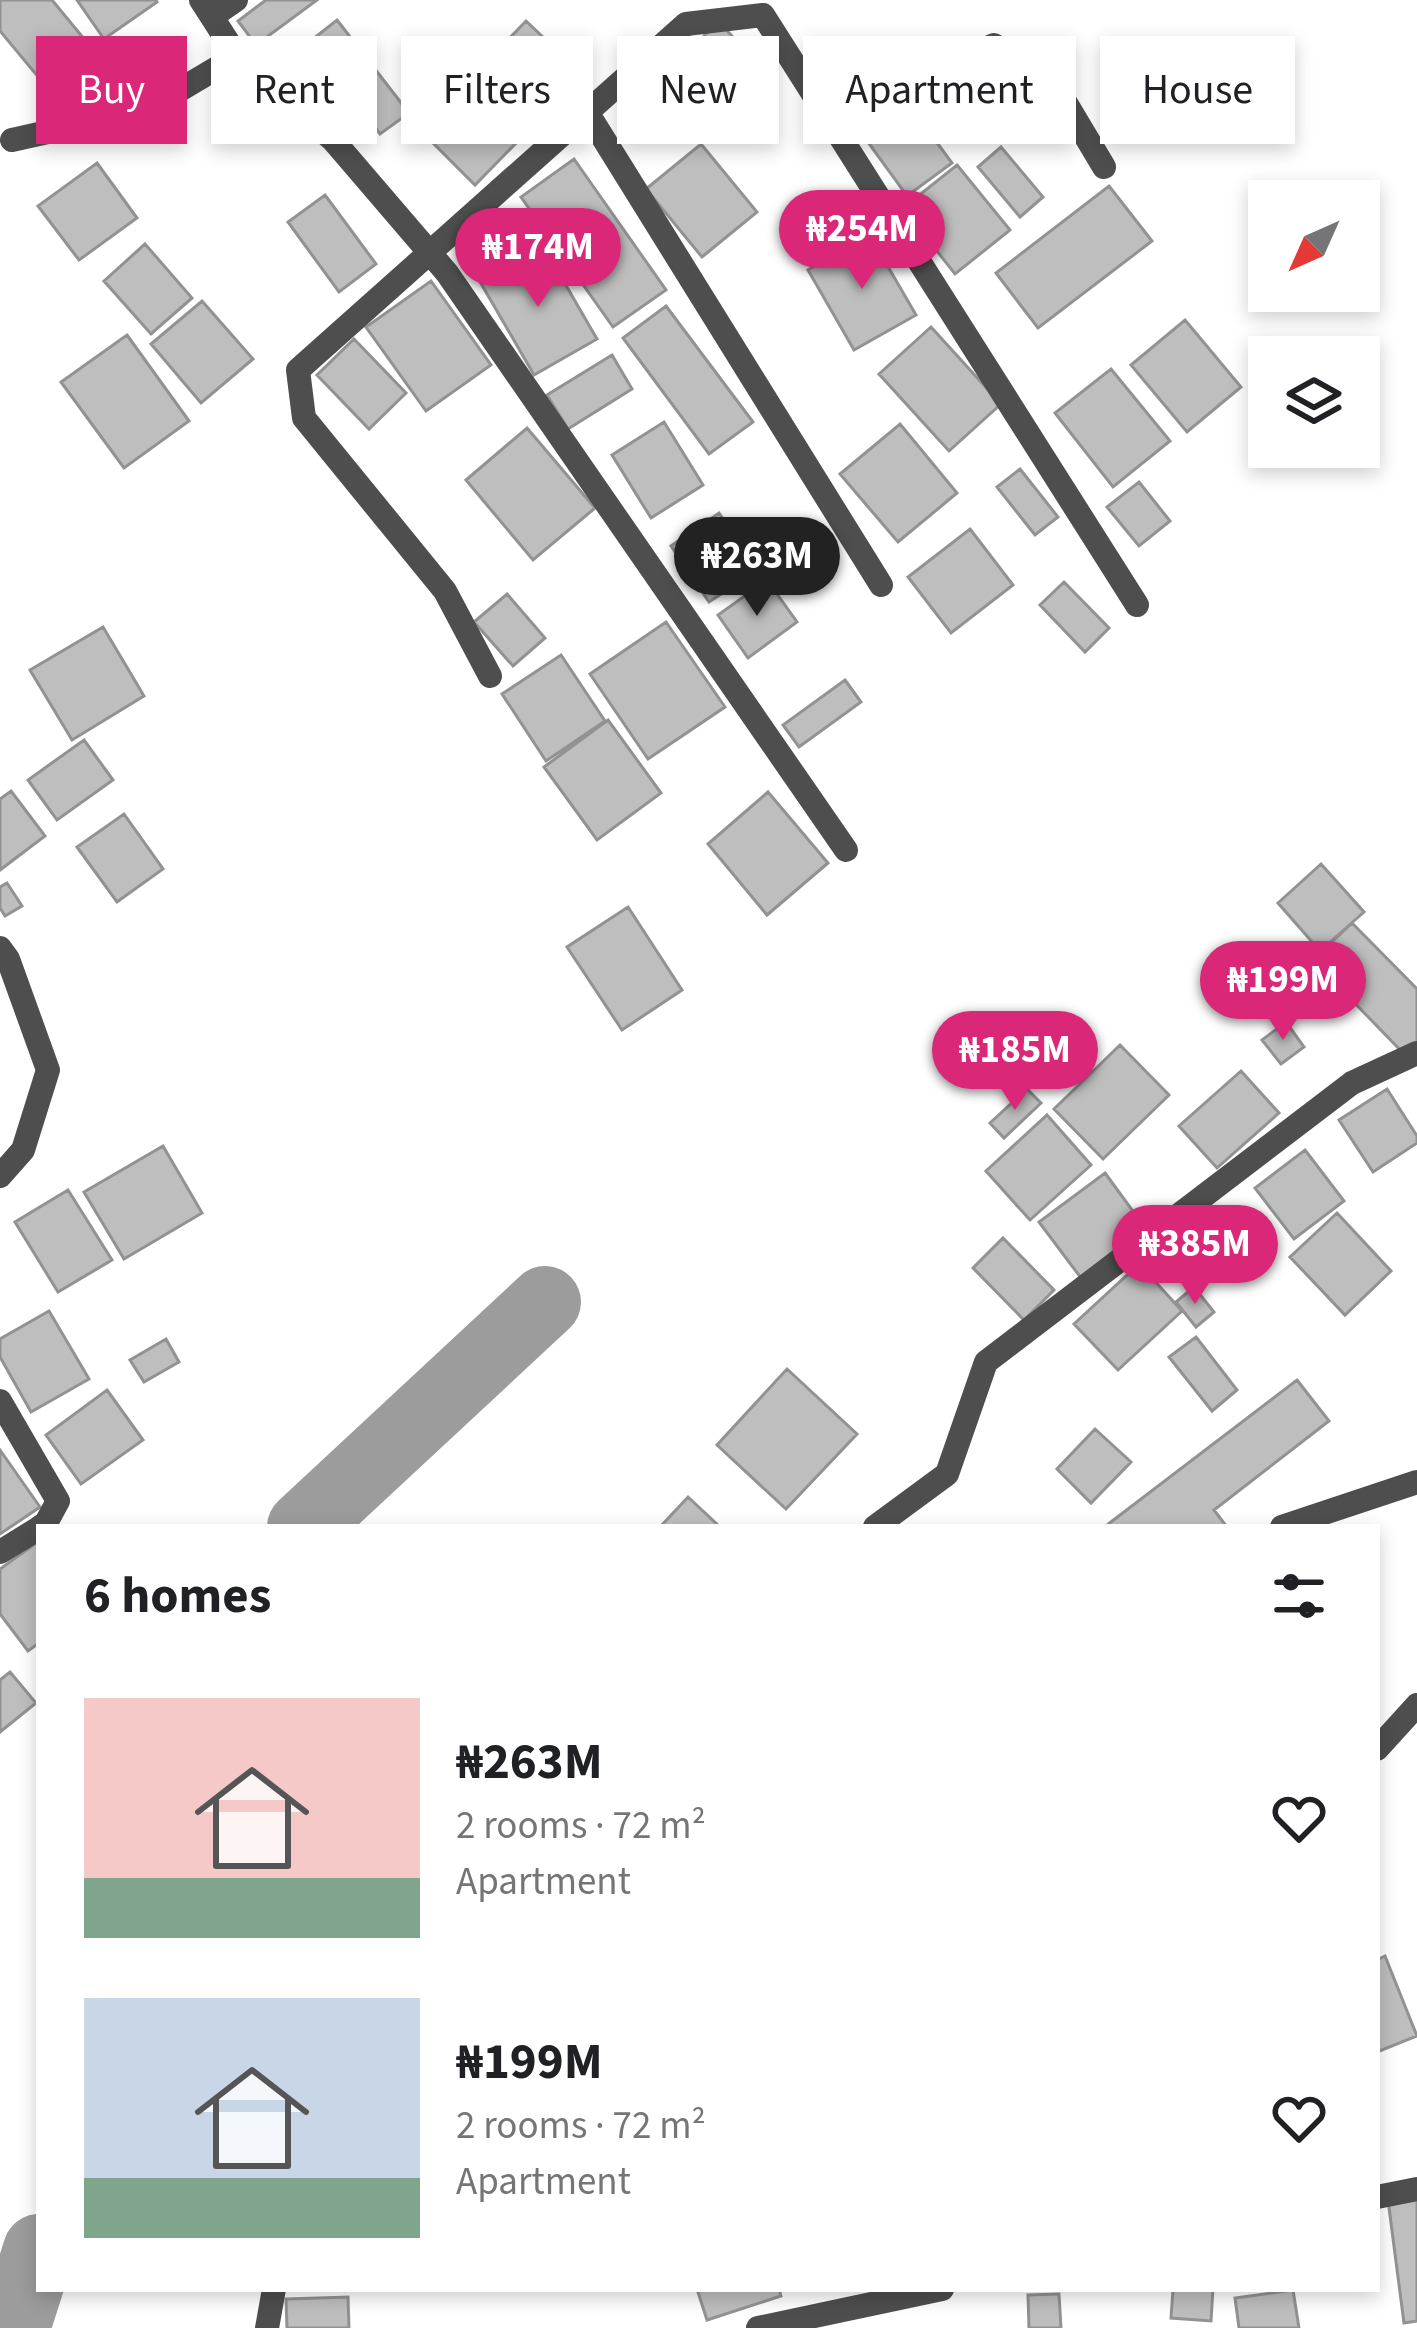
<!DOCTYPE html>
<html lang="en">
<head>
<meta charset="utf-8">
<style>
  body { margin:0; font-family:"Source Sans 3",sans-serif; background:#f6f6f6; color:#202124; height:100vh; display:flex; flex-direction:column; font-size:45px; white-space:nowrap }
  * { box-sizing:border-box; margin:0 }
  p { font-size:39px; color:#757577 }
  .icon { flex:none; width:66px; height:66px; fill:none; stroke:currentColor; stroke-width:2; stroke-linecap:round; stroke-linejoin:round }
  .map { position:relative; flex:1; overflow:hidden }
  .side { position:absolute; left:36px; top:1524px; width:1344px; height:768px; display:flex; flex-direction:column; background:#fff; border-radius:0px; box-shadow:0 6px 18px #0003 }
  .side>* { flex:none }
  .guide { position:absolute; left:36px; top:36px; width:1347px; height:108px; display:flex; gap:24px }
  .needle { width:78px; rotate:225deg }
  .controls { position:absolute; left:1248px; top:180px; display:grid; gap:24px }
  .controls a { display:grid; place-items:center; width:132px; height:132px; border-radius:0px; background:#fff; box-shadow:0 6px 18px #0003; font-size:60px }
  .price { position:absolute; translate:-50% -102px; padding:0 27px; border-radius:42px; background:#db2777; color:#fff; font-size:39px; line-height:78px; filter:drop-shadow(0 3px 6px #0008) }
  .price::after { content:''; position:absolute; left:50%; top:72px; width:36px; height:27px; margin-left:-18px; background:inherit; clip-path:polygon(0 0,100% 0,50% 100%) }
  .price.on { background:#222; color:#fff }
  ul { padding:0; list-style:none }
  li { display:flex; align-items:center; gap:36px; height:300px; padding:0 48px }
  li span { display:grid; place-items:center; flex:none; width:336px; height:240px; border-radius:0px; color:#555 }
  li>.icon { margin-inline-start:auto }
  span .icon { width:144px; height:144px; fill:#fffc; stroke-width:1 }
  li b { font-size:51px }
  h2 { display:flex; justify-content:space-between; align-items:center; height:144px; padding:0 48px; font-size:51px }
  .chip { padding:0 42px; border-radius:0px; background:#fff; box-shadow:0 6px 18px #0003; font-size:42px; line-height:108px }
  .chip.on { background:#db2777; color:#fff }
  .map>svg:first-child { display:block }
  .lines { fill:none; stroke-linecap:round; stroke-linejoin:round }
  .river { stroke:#9c9c9c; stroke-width:72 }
  .building { fill:#bebebe; stroke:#929292; stroke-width:3 }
  .street { stroke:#4e4e4e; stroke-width:24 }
</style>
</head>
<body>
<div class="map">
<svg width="1417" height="2328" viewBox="0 0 1417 2328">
  <rect width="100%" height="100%" fill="#fff"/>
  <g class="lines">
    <path class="river" d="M303,1527L545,1302
      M14,2328L39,2250"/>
  </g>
  <path class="building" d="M0,0H52L90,46L44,84L0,31Z
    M77,0H156L157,2L104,39Z
    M266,0H317L256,45L238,21Z
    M337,20L409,113L380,134L371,122L347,141L285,61Z
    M526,21L581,73L530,125L476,73Z
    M719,22L769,76L718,123L668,69Z
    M901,94L952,163L907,196L857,127Z
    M474,95L520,139L475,185L430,140Z
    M701,144L757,212L702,257L646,189Z
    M1001,147L1043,197L1020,217L978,167Z
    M574,159L666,290L613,327L521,197Z
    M97,163L137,218L79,260L38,206Z
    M957,165L1010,230L955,274L903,208Z
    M1109,186L1152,241L1038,328L996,273Z
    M325,195L376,264L339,292L288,222Z
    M869,234L916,315L854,350L808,270Z
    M145,244L192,298L151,334L104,281Z
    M542,244L597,339L534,375L479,280Z
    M431,281L491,365L426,411L366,327Z
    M202,301L253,359L201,403L151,344Z
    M666,306L753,422L709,454L623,338Z
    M1185,320L1241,387L1187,432L1131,365Z
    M931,327L1001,404L949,451L879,374Z
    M127,335L189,421L124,468L61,382Z
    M354,339L406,393L369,429L317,375Z
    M612,355L632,389L568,429L547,395Z
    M1111,369L1170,441L1113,487L1055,413Z
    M664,422L703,485L651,518L612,455Z
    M900,424L957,493L898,542L840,474Z
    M527,428L595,508L533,560L466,480Z
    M1020,469L1058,517L1035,535L997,487Z
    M1139,482L1170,521L1139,546L1107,507Z
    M719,513L758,570L709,602L671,546Z
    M970,529L1013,585L951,633L908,577Z
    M767,580L797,622L748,658L718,615Z
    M1064,582L1109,628L1085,652L1040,605Z
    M507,594L545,638L513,666L474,622Z
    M666,622L725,707L648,759L590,674Z
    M103,627L144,696L72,740L30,670Z
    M561,655L605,721L546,761L502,694Z
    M845,680L861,702L799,747L783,725Z
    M608,720L661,793L597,840L544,767Z
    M84,740L113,780L57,820L28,780Z
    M11,791L45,836L0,870V799Z
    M768,792L828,863L767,915L708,844Z
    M124,814L163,869L117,902L77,847Z
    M1321,864L1364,912L1320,951L1278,903Z
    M7,883L22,906L5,916L0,908V887Z
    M628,907L682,990L622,1030L567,947Z
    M1352,923L1417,989V1044L1405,1055L1313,960Z
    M1286,1022L1304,1047L1281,1064L1262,1040Z
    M1120,1045L1169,1095L1103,1159L1054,1109Z
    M1241,1071L1279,1113L1217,1168L1179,1126Z
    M1027,1089L1041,1103L1004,1138L990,1123Z
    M1387,1089L1417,1136V1143L1373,1172L1339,1120Z
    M1047,1115L1091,1165L1030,1220L986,1171Z
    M163,1146L202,1213L124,1259L84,1192Z
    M1305,1150L1344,1201L1294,1239L1255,1188Z
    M1105,1173L1146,1229L1081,1278L1039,1222Z
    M68,1190L112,1260L58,1292L15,1222Z
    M1337,1213L1391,1271L1345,1315L1290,1257Z
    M1003,1238L1054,1290L1024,1320L973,1268Z
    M1139,1264L1182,1311L1118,1370L1074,1324Z
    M1194,1287L1214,1312L1196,1327L1176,1302Z
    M49,1311L89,1379L31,1412L0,1357V1339Z
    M1196,1337L1237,1390L1212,1411L1169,1357Z
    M166,1339L179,1362L144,1382L130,1360Z
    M787,1369L857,1434L786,1509L717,1445Z
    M1297,1380L1329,1421L1214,1510L1227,1527H1108L1107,1525Z
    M107,1390L143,1440L81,1484L46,1435Z
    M1095,1429L1131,1462L1091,1503L1057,1469Z
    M0,1450L40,1507L0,1534Z
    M688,1497L720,1527H660Z
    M39,1541V1643L28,1651L0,1614V1569Z
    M10,1672L36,1703L0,1732V1680Z
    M1385,1956L1417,2036L1377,2052V1960Z
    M1417,2197V2321L1404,2323L1388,2200Z
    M697,2289H779L781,2296L707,2320Z
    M1173,2289H1213L1211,2321L1171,2318Z
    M1293,2290L1299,2328H1239L1235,2298Z
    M1059,2294L1061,2328H1029L1028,2295Z
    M348,2297L349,2328H287L286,2299Z"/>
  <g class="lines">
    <path class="street" d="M201,0L237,56L333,140L447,273L846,850
      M213,16L236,0
      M587,112L881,585
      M827,116L994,45L1064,100L1104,167
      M12,140L146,110L237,56
      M490,676L445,591L304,418L298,370L686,24L763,15L1137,605
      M0,948L8,959L48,1070L23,1150L0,1176
      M0,1401L58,1501L46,1523L40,1527
      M875,1527L947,1474L986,1362L1352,1083L1417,1053
      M1282,1527L1417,1482
      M0,1552L39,1528
      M1377,1749L1417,1705
      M1377,2197L1417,2189
      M267,2328L274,2289
      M758,2328L942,2289"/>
  </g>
</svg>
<div class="controls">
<a><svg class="needle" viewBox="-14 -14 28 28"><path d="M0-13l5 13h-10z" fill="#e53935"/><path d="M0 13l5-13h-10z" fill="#757577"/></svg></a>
<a><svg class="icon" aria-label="layers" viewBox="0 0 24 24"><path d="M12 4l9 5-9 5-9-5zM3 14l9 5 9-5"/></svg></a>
</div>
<b class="price" style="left:862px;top:292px">₦254M</b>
<b class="price" style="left:538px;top:310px">₦174M</b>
<b class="price on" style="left:757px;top:619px">₦263M</b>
<b class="price" style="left:1283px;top:1043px">₦199M</b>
<b class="price" style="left:1015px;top:1113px">₦185M</b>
<b class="price" style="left:1195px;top:1307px">₦385M</b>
<div class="guide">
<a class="chip on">Buy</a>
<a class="chip">Rent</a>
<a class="chip">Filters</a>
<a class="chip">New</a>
<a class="chip">Apartment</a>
<a class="chip">House</a>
</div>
<section class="side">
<h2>6 homes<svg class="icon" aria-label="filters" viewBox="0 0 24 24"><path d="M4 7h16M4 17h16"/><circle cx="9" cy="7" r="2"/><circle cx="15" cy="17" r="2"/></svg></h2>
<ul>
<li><span style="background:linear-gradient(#f6c9c9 75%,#7fa58c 0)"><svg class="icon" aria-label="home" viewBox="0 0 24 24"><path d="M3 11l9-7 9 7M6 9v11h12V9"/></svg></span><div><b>₦263M</b><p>2 rooms · 72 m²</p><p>Apartment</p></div><svg class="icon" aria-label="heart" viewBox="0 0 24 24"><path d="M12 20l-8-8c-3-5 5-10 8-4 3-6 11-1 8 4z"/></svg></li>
<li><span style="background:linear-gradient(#c9d6e8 75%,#7fa58c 0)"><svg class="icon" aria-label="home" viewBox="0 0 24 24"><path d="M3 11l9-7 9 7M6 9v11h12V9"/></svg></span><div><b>₦199M</b><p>2 rooms · 72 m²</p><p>Apartment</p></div><svg class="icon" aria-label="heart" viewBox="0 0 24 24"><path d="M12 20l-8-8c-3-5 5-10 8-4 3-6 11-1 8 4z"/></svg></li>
</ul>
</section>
</div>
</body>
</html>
